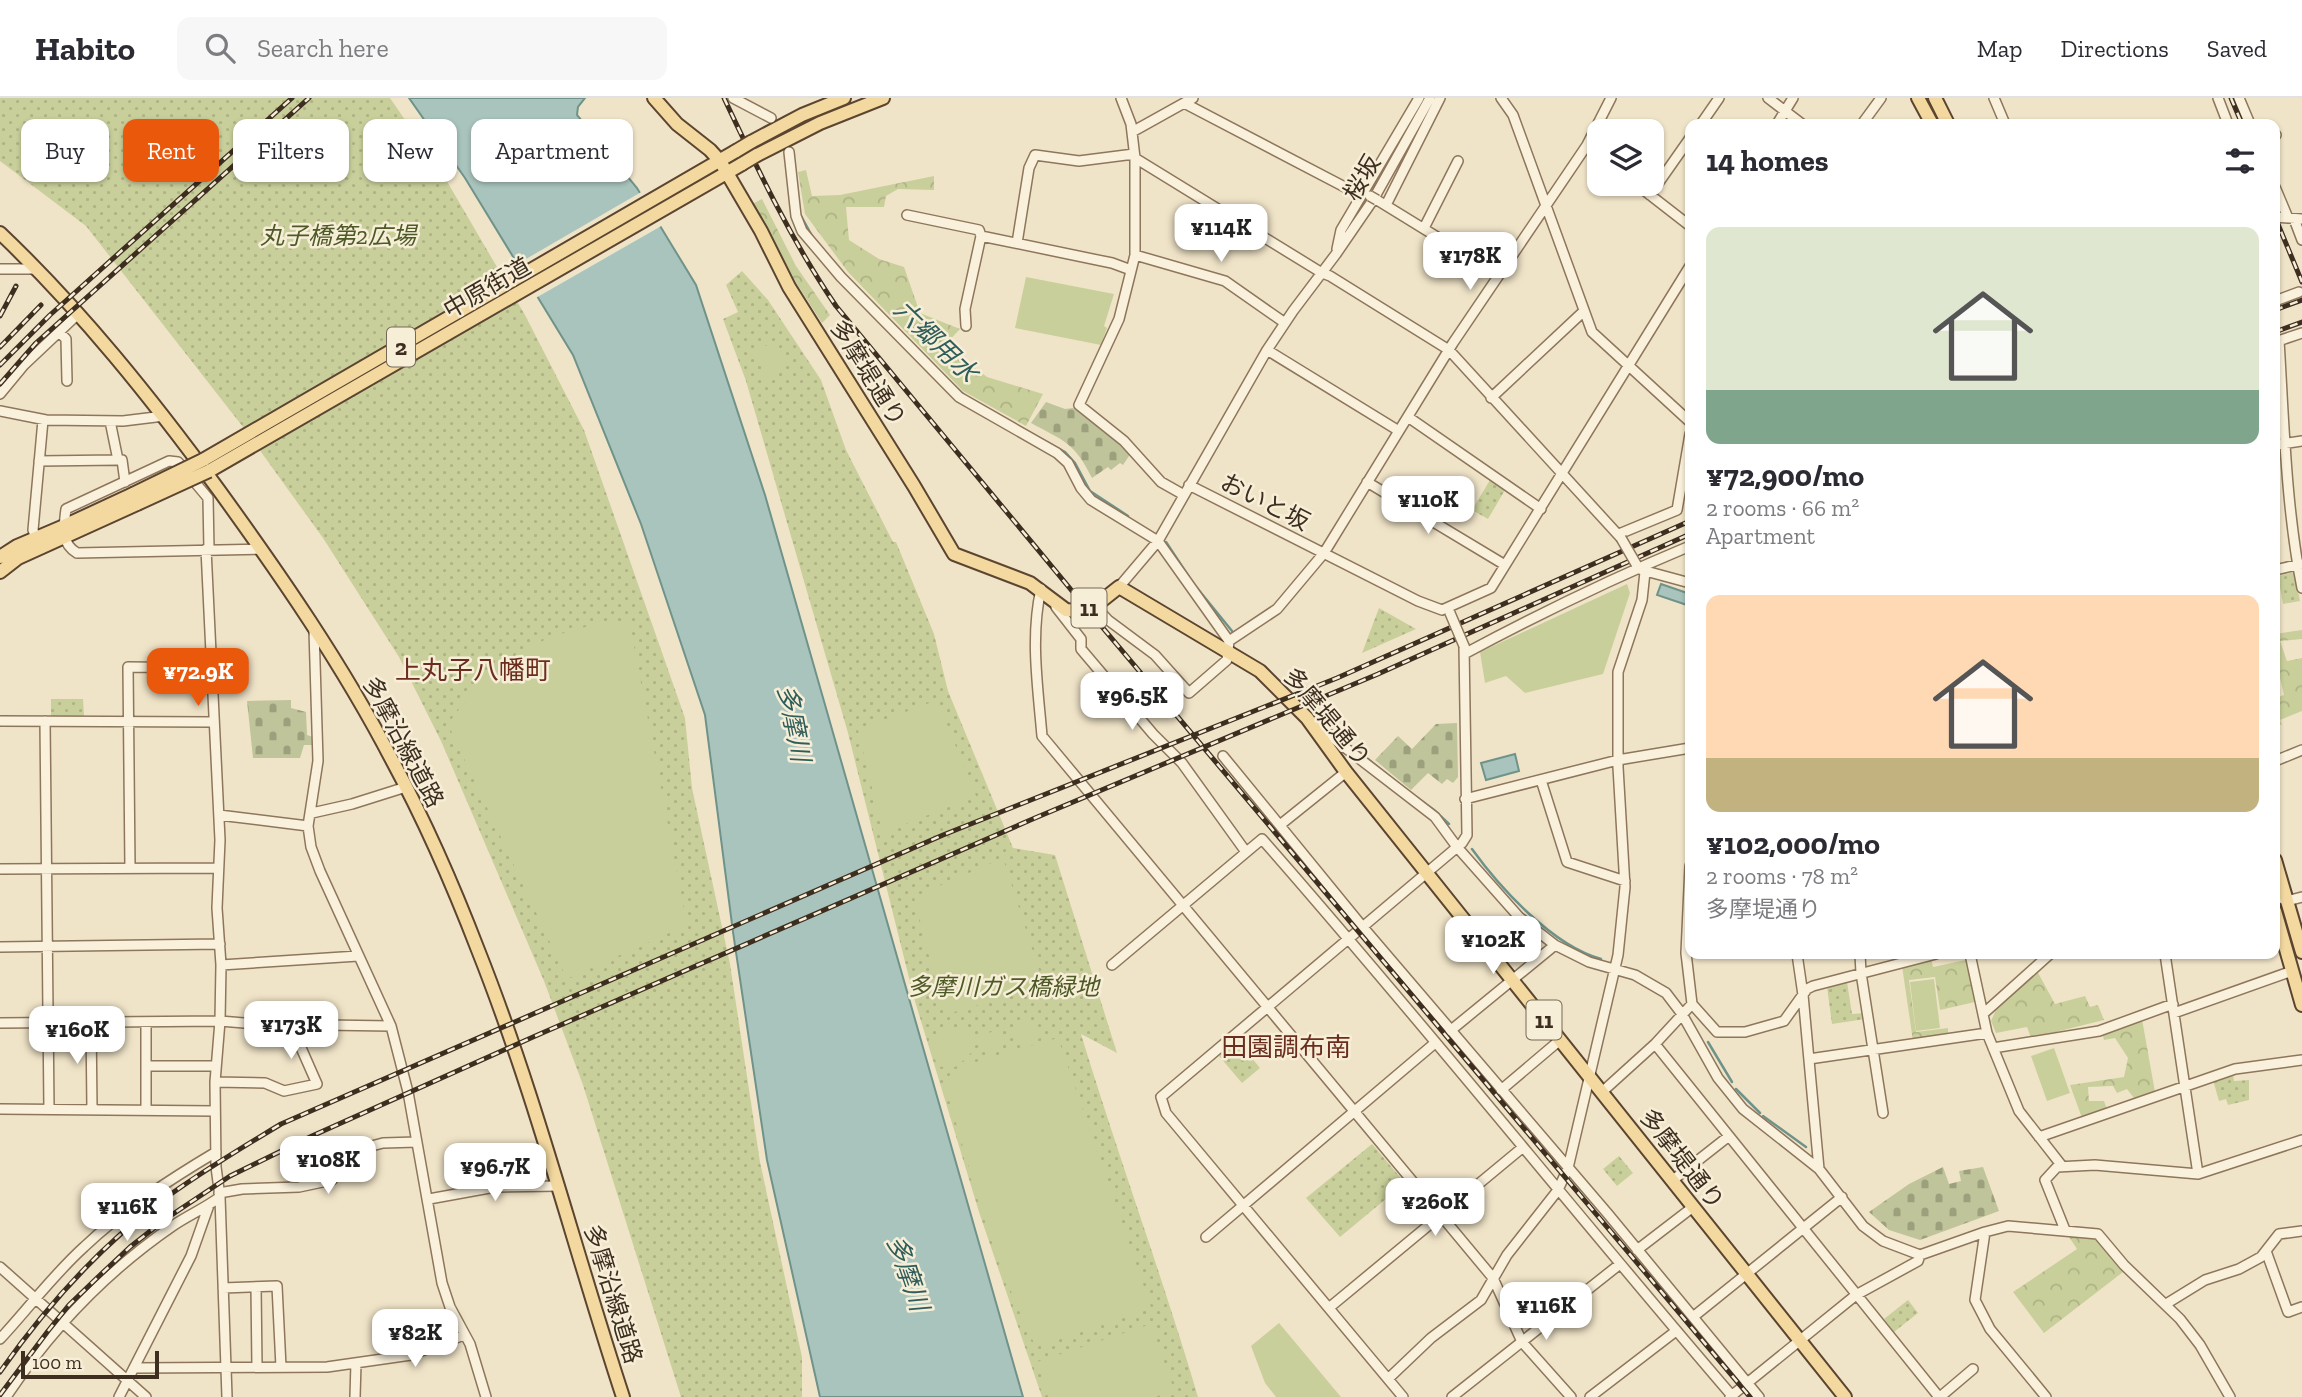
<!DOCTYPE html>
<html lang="en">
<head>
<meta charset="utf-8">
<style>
  body { margin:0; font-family:"Zilla Slab","Noto Sans JP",serif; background:#f7f7f7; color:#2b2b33; height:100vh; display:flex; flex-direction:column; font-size:26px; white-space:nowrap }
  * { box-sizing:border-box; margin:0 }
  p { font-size:23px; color:#7c7c81 }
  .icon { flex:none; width:38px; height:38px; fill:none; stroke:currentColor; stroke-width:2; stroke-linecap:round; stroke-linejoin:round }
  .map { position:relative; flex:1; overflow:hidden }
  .details { position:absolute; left:1685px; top:21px; width:595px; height:840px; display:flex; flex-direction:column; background:#fff; border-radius:14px; box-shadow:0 2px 5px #0004 }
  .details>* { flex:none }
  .guide { position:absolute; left:21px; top:21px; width:665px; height:63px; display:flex; gap:14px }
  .buttons { position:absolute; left:1587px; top:21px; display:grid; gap:14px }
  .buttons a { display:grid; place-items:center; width:77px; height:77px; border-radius:14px; background:#fff; box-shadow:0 2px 5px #0004; font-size:35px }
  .scale { position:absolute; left:21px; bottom:18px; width:138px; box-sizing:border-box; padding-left:7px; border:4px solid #3d2e20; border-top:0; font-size:19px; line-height:24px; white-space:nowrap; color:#3d2e20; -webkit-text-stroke:5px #f7eed8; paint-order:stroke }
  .price { position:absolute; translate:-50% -60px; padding:0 16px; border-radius:14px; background:#fff; color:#222; font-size:23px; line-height:46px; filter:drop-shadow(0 2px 4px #0008) }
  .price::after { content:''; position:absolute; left:50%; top:42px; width:21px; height:16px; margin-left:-10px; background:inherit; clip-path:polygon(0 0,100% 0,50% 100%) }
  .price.current { background:#ea580c; color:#fff }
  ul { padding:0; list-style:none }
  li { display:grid; align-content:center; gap:14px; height:371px; padding:0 21px }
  li span { display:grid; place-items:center; height:217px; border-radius:14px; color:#555 }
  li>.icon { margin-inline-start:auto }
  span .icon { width:126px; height:126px; fill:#fffc; stroke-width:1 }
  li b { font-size:30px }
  h2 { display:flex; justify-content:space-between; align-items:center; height:84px; padding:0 21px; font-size:30px }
  .tag { padding:0 24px; border-radius:14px; background:#fff; box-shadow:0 2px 5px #0004; font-size:24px; line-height:63px }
  .tag.current { background:#ea580c; color:#fff }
  header { display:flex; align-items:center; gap:42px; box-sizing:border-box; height:98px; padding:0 35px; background:#fff; border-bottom:2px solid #e1e1e2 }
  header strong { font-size:33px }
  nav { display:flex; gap:38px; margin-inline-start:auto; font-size:24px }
  .search { width:490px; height:63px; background:#f7f7f7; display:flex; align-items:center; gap:18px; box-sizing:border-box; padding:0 24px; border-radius:14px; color:#7c7c81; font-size:26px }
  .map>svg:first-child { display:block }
  .forest { fill:url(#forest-crowns) }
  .cemetery { fill:url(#cemetery-stones) }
  .park { fill:url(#park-dots) }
  .garden { fill:#c9cf9b }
  .water { fill:#a9c4bc; stroke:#6f938a; stroke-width:2 }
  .pier { fill:#f0e4c8 }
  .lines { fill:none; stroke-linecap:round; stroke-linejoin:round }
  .stream { stroke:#6f938a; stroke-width:2.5 }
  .minor-casing { stroke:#8d765c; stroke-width:12 }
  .major-casing { stroke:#5b4430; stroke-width:16 }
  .minor { stroke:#faf1dc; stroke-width:9 }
  .major { stroke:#f3d9a0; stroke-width:12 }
  .rail-casing { stroke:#3d2e20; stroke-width:5 }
  .rail { stroke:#f7eed8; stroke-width:2.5; stroke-dasharray:8; stroke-linecap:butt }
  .minor-bridge-casing { stroke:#8d765c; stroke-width:12; stroke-linecap:butt }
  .major-bridge-casing { stroke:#5b4430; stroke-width:16; stroke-linecap:butt }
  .minor-bridge { stroke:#faf1dc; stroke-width:9 }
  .major-bridge { stroke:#f3d9a0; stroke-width:12 }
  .labels { text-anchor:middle; stroke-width:5; stroke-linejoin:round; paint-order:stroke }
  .shield { fill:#f7eed8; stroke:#756857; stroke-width:2 }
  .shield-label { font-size:23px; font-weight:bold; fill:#3d2e20 }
  .street-label { font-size:24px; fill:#3d2e20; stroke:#f7eed8 }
  .park-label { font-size:24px; font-style:italic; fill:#4d5a26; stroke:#f7eed8 }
  .water-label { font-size:26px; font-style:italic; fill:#2f5d5a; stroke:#f7eed8 }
  .neighbourhood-label { font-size:26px; fill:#6b2e1e; stroke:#f7eed8 }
</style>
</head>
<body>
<header>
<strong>Habito</strong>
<div class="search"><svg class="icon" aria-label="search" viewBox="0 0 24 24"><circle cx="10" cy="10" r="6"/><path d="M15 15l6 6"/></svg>Search here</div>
<nav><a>Map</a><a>Directions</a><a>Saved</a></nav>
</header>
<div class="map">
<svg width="2302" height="1299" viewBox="0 0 2302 1299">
  <defs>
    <pattern id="forest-crowns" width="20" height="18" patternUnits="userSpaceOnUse" patternTransform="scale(1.75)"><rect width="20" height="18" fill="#c9cf9b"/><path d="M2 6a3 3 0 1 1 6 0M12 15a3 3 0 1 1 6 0" fill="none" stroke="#aeb285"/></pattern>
    <pattern id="cemetery-stones" width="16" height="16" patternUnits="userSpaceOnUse" patternTransform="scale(1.75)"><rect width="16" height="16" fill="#bfc49a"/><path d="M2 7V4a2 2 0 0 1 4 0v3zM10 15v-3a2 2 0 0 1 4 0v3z" fill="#9ca07d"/></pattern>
    <pattern id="park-dots" width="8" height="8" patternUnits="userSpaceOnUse" patternTransform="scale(1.75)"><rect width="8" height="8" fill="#c9cf9b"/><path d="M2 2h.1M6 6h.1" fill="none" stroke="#aeb285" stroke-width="1.8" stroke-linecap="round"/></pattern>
  </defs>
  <rect width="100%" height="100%" fill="#f0e4c8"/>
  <path class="forest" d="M806,72L812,98L840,97L934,78V92L898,91L886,98L884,109H846L849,142L879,161L904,169L920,215L960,231L945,247L987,279L1043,296L1026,328L963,293L848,174L805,116L798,74Z
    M762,101L796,168L830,217L822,225L789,174L752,106Z
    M2302,532V541L2280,543L2287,563L2302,560V613L2280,622L2282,627L2275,626V589L2278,599L2284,597L2277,567H2275V536Z
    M1931,860L1933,869L1966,862L1975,904L1940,912L1935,879L1909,882L1916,934L1948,930V937L1913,943L1902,868Z
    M2036,871L2055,906L2085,898L2090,909L2098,907L2104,922L2031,940L2027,929L1996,935L1991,923L1998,907Z
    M2142,921L2155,994L2134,1000L2127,991L2117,995L2113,988L2088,989L2089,1003H2104L2107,1011L2082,1020L2070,987L2124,979L2128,960L2115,940L2104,942L2102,934Z
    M2067,1136L2095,1138L2123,1174L2044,1235L2013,1194L2077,1151Z"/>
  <path class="cemetery" d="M1046,304L1065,311L1073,310L1120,344L1131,355L1123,367L1120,365L1111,372L1108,369L1092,380C1074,344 1064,343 1031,325Z
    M291,602V610L306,614L307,637L313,639V647H304L300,660H253L247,603Z
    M1457,625L1458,679L1453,685L1447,681L1442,686L1428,675L1411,692L1375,662L1398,638L1412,651L1436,626Z
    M1943,1069L1949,1086L1961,1083L1959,1073L1983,1069L1999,1113L1920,1142L1889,1132L1869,1114L1909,1086Z"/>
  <path class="park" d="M0,0H390L445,80L525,217L584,332L685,620L692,690L730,866L760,1064L802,1259V1299H681L583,987L544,883L441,643L399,559L323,440L243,329L86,128L0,63Z
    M742,173L768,202L821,282L846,352L893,444H896L934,536L948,593L1013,750L1055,757L1117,955L1081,936C1118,1058 1162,1177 1198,1299H1042L979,1114L914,900L848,635L746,283L723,221L738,214L726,187Z
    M1490,382L1505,392L1488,421L1472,412Z
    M2294,474L2300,503L2283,506L2278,478Z
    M1379,510L1416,531L1362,555Z
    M51,601H83L84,618H51Z
    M1847,884L1852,916L1864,915L1865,921L1832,926L1827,889Z
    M1234,945L1248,961L1251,959L1260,970L1242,985L1219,958Z
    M2233,976L2234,983L2249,982V1002L2228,1007L2226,1001L2219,1003L2213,982Z
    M1372,1046L1405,1085L1340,1139L1306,1100Z
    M1619,1058L1633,1075L1617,1088L1603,1071Z
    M1908,1202L1918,1215L1894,1234L1884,1221Z"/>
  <path class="garden" d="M1026,179L1114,196L1104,228L1107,230L1101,247L1015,230Z
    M776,244L786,272L765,280L755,252Z
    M1627,486L1630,495L1603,576L1525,595L1506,578L1485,585L1480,554Z
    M599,526L630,527L687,827L567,881L448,626C490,568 528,540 599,526Z
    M937,602L976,698L883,735L858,632Z
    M1003,760L1044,888L944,917L914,799Z
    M1934,881L1940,930L1916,933L1910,884Z
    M1034,924L1041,940L1019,945L1013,929Z
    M962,928C984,949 970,958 952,971L949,968L938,969L931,951L938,933Z
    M1001,932V949L983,954L978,937Z
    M1058,940L1151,1209L1036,1249C994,1165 970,1073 944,983L969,966Z
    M2054,950L2070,995L2047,1003L2031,958Z
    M1279,1225L1341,1299H1276L1265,1285L1251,1248Z
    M1151,1226L1174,1292L1155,1299H1049L1037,1264Z"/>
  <path class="water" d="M409,0H585L578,9L577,17L637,90L696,187L765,397L1023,1299H820L767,1062L733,834L705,617L641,426L573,257L465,80Z
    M1661,486L1690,496V508L1657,497Z
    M1515,656L1519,673L1486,682L1481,665Z"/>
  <path class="pier" d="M643,93L663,127L534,201L514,168Z"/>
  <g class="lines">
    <path class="stream" d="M800,116L812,138
      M941,275L964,297
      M1009,323L1065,354L1075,365L1090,393L1128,418
      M1166,444L1189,479
      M1197,490L1232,533
      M1329,630L1344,642
      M1353,649L1394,682
      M1416,699L1434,712L1449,726
      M1472,751C1500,790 1553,848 1601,861
      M1708,944L1732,984
      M1736,991L1760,1015
      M1763,1018L1806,1049"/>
    <defs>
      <path id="minor" d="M733,0L771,20
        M1121,0L1131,26L1135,60L1322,175L1330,178L1449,252L1621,440
        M1501,0L1513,17L1592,234L1690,324
        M1768,0L1802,26
        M1994,0L2005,26
        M2218,0L2228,26
        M2239,0L2250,26
        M1184,5L1360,97
        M1701,26L1719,0
        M1777,26L1793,0
        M1862,26L1881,0
        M1132,34L1193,0
        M2275,37H2276
        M1587,47L1600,57
        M789,54L796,118L802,133L841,179L959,299L1057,355L1068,365L1081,390L1091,402L1158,443L1229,543L1227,562L1189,595L1155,557L1108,522L1095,508
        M1135,60V157L1119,221L1079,307L1124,343L1161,384L1184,397
        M1636,86L1690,128
        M2275,89L2288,120
        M1650,97L1690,40
        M1377,102L1499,177
        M1386,107L1440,0
        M907,117L979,132L981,138L965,211L966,228
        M2275,119L2302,121
        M2294,121L2302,142
        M1424,130L1458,63
        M981,138L1112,165L1131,172
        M1017,145L1029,70L1035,57L1079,63L1134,56
        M1337,151L1341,132L1419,0
        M1135,157L1225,183L1285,225
        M0,171H35
        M2275,203L2299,194
        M59,234L66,241L67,283
        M2279,242C2284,325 2286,409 2302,490
        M2275,244L2302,235
        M1267,252L1399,333
        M0,296L24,267L77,217
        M1491,300L1584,213
        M0,313L46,322L123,323L164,318
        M1408,319L1541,411
        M2275,347L2302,343
        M118,362H122L125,384
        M39,363L118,362L110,323
        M1367,384L1505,467
        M1189,387L1418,503L1442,512L1491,490L1690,168
        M1619,436L1677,412L1690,336
        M36,440L33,432L43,322
        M206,451L220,742L217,810L221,867L220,923L215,984L216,1069L220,1099L227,1299
        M209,451L208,400L178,364L169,363L66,411C64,428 60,445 77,455L262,451
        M1642,472L1690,485
        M2275,472L2301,466
        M1119,489L1158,443L1267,252L1293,213L1336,156L1373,102L1430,0
        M1041,491C1030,539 1038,590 1042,638L1493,1180L1522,1244L1571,1299
        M1056,506V509L1081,541V551L1153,636L1182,665L1246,754
        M314,532L318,663L308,728L311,749L320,773L391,928L408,994L442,1185L450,1209L470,1246L486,1299
        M1229,543L1277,511L1324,455L1453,245L1587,47L1611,0
        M1466,555C1539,516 1613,480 1690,448
        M0,623L213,624
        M45,623L49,1011
        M1317,628L1435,719L1457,749L1519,819L1555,847L1589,864L1635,877L1666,895L1682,916L1718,980L1743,1011L1819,1071L1863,1128L1883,1143L1920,1157
        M1223,658L1362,828L1608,1116L1759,1299
        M2275,663L2302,652
        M1541,682L1567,764L1625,783
        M1465,701L1618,662L1690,650
        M312,715L352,706L406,689
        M219,717L308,728
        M1280,727L1346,674
        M1690,768L1686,855L1692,906L1717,934H1745L1784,923L1807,891L1813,888L1936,856
        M130,770L128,569L212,570
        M0,771L217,770
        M2275,797L2287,803L2302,799
        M0,849L220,846
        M1797,856L1803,897L1819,1071
        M1860,856L1861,875L1883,1015
        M1970,856L1987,935L2019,1013L2062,1068
        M2165,856L2198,1076
        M221,867L358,858
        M1112,867L1262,741C1423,924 1574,1114 1733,1299
        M2174,915L2292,873
        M1983,916L2050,856
        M91,924L92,1011
        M146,924V1011
        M0,925L220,923L257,926L391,928
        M1450,933L1555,847
        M1655,946L1939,1299
        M1993,950L2099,933L2173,906
        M1809,961L1987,935
        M146,968H216
        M215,984L265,985L284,993L317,986L291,927
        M1501,992L1560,942
        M1602,994L1655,946L1692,906
        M0,1011L215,1013
        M2039,1039L2235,971L2302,962
        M1673,1082L1729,1038
        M219,1095L242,1091L299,1089L332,1082L346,1065L345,1055L383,1045L417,1044
        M429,1101L495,1089L559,1088
        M2065,1132L2045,1082L2057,1069L2095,1067L2198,1076L2302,1042
        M1985,1134L1975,1202L1990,1231L2046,1299
        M1206,1139L1435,945
        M1637,1152L1693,1109
        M2266,1153L2288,1214L2302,1209
        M0,1169L146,1299
        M256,1189L257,1269
        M223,1190L277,1188L281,1269
        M2166,1206L2205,1182L2239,1171L2261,1159L2279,1136L2302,1133
        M1330,1209L1522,1050
        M1693,1219L1842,1099
        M0,1241C28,1211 53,1177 84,1149C123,1112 169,1082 216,1054
        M135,1270L327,1269L411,1257L464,1237
        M1388,1281L1431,1240L1481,1202L1507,1157L1558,1092L1568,1070L1618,857L1625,789L1618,669V574L1642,502L1645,474
        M6,1299C51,1231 107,1173 174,1127C189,1117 205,1110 220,1099
        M119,1299L191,1158L209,1107
        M355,1299L356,1265
        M1403,1299L1166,1015L1161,999L1462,745L1467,737L1464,548
        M1452,1299L1620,1166
        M1590,1299L1676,1233
        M1730,1299L1856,1197L1918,1163L1920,1157L1985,1134L2008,1128L2098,1136L2124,1167L2180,1221L2200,1247L2230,1299
        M1940,1299L1973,1271"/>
      <path id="major" d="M654,0L677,26L710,52L720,63L761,133L789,189L914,388L954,456L1030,485L1066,512L1076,513L1095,508L1119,489L1260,573L1307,620L1346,674L1845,1299
        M1918,0L1932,26
        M1935,0L1948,26
        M751,44L802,17L844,0
        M757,57L820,25L883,0
        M0,135C81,212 152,301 218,391C281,478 342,566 392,662C425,723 453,787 478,852C536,998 574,1150 623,1299
        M203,362L736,53
        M209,373L742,66
        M0,459L17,448L64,428L133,396
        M0,474L18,460L137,406
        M2275,762L2302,854
        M2275,813L2302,907"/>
    </defs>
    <use href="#minor" class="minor-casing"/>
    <use href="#major" class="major-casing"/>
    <use href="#minor" class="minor"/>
    <use href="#major" class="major"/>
    <defs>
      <path id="rail" d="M724,0C758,72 791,142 836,208L1087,511L1750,1299
        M2231,0L2242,26
        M2275,119L2302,184
        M2275,212L2302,202
        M0,218L16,188
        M2275,234L2302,224
        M0,249L41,207
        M0,267L50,217L292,0
        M0,286L36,245L309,0
        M0,1274C45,1210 97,1151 160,1104C199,1075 240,1051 281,1026L943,737L1337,580L1690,423
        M0,1297L48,1233L69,1207L97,1180L130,1149L167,1120L230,1078L312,1038L533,939L1035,720L1378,576L1690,436"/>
    </defs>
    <use href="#rail" class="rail-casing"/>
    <use href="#rail" class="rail"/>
    <defs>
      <path id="minor-bridge" d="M1370,98L1377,102
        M1621,440L1636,466
        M1450,515L1464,548"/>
      <path id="major-bridge" d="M736,53L751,44
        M742,66L757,57
        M133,396L203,362
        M137,406L209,373"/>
    </defs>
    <use href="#minor-bridge" class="minor-bridge-casing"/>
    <use href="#major-bridge" class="major-bridge-casing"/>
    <use href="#minor-bridge" class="minor-bridge"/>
    <use href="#major-bridge" class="major-bridge"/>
  </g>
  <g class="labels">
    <g class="shield">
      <rect x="387" y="229.5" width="28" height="39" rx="5"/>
      <rect x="1071.5" y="490.5" width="35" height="39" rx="5"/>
      <rect x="1526.5" y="902.5" width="35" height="39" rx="5"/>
    </g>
    <g class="shield-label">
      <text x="401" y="257">2</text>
      <text x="1089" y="518">11</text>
      <text x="1544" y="930">11</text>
    </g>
    <g class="street-label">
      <text transform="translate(1362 80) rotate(-60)" y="8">桜坂</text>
      <text transform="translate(487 190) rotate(-30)" y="8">中原街道</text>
      <text transform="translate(868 275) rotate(58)" y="8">多摩堤通り</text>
      <text transform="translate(1265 404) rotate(27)" y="8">おいと坂</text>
      <text transform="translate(1327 619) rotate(50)" y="8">多摩堤通り</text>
      <text transform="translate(403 644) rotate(62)" y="8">多摩沿線道路</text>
      <text transform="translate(1682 1061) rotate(52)" y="8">多摩堤通り</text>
      <text transform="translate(613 1196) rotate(73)" y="8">多摩沿線道路</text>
    </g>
    <g class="park-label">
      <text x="338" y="146">丸子橋第2広場</text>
      <text x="1003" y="897">多摩川ガス橋緑地</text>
    </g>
    <g class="water-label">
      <text transform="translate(936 243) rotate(44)" y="9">六郷用水</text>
      <text transform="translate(794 625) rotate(79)" y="9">多摩川</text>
      <text transform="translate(908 1175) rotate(71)" y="9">多摩川</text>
    </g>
    <g class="neighbourhood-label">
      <text x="473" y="581">上丸子八幡町</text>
      <text x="1286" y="958">田園調布南</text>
    </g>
  </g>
</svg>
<div class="buttons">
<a><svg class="icon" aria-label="layers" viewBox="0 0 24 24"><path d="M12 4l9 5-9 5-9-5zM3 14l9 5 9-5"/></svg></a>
</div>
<div class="scale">100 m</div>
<b class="price" style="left:1221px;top:166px">¥114K</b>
<b class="price" style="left:1470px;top:194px">¥178K</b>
<b class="price" style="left:1428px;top:438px">¥110K</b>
<b class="price current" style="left:198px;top:610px">¥72.9K</b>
<b class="price" style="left:1132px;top:634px">¥96.5K</b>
<b class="price" style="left:1493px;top:878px">¥102K</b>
<b class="price" style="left:291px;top:963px">¥173K</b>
<b class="price" style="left:77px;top:968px">¥160K</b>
<b class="price" style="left:328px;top:1098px">¥108K</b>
<b class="price" style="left:495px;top:1105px">¥96.7K</b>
<b class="price" style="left:1435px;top:1140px">¥260K</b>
<b class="price" style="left:127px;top:1145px">¥116K</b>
<b class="price" style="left:1546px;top:1244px">¥116K</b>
<b class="price" style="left:415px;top:1271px">¥82K</b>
<div class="guide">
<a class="tag">Buy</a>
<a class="tag current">Rent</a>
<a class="tag">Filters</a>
<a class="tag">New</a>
<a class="tag">Apartment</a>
</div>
<section class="details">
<h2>14 homes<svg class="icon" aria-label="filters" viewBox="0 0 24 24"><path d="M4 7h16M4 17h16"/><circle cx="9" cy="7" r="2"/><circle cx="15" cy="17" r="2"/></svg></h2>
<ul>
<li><span style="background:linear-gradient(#dfe7d0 75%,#7fa58c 0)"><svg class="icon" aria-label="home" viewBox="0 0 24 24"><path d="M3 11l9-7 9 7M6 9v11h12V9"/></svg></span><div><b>¥72,900/mo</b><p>2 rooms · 66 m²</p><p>Apartment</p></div></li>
<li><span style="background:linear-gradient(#ffd9b3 75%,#c2b280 0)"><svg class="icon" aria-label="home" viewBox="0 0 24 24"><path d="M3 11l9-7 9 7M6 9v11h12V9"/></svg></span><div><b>¥102,000/mo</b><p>2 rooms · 78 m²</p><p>多摩堤通り</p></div></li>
</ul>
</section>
</div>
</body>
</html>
